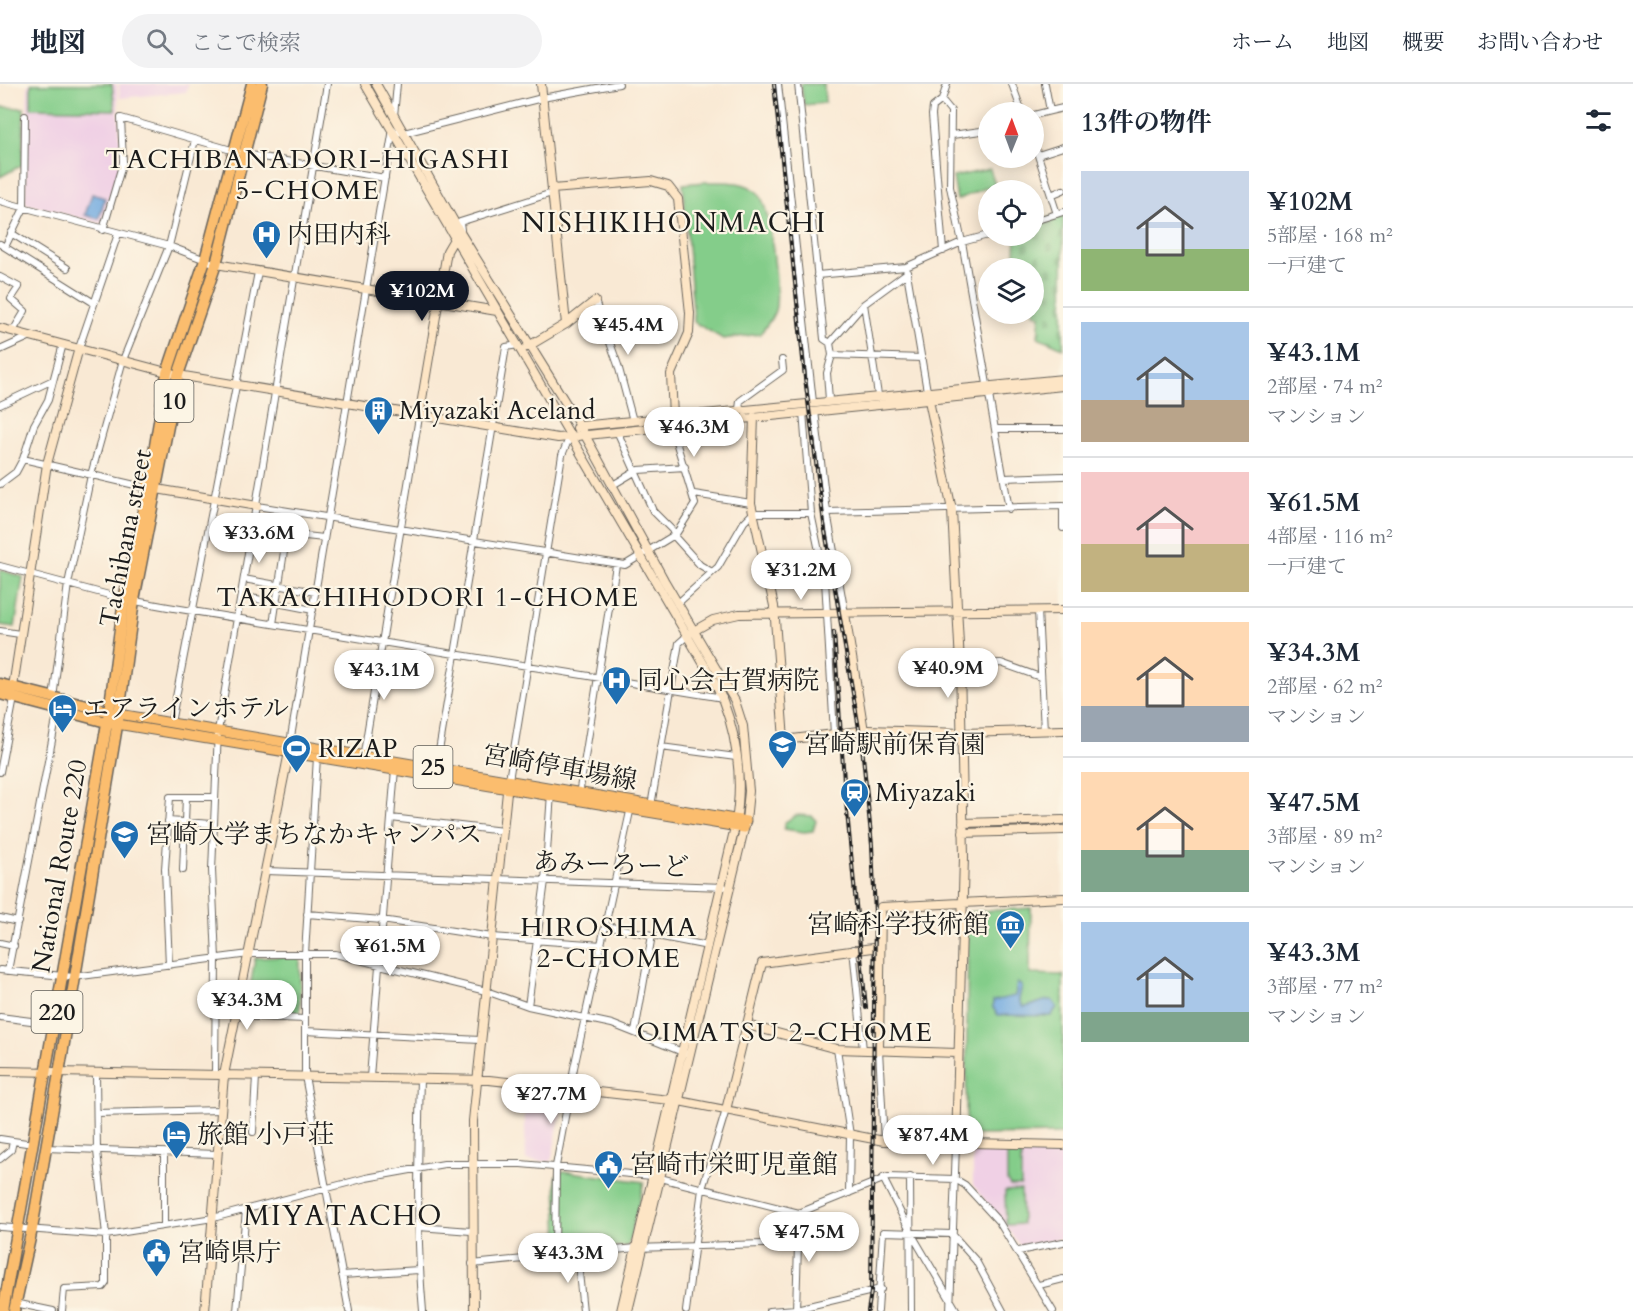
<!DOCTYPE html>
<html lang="ja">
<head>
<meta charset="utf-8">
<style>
  body { margin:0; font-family:Cardo,"Noto Serif JP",serif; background:#f2f2f3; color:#1f2937; height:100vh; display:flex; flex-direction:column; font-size:22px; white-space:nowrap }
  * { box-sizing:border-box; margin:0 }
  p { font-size:20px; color:#747a83 }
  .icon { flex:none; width:33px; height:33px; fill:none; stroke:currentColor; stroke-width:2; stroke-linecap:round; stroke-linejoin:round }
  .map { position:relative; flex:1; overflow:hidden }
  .drawer { display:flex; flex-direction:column; background:#fff; width:570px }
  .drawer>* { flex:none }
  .needle { width:39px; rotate:1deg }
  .fabs { position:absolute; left:978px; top:18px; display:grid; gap:12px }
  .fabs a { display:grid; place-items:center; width:66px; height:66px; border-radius:50%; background:#fff; box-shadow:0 3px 15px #0003; font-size:30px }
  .price { position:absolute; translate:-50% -51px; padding:0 14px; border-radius:21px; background:#fff; color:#222; font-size:20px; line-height:39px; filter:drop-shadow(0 2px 3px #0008) }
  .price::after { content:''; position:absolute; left:50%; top:36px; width:18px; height:14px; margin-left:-9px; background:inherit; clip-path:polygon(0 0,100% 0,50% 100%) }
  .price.current { background:#111827; color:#fff }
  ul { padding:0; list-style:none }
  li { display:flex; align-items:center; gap:18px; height:150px; padding:0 18px }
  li+li { border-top:2px solid #e0e1e3 }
  li span { display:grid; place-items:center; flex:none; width:168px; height:120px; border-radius:0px; color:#555 }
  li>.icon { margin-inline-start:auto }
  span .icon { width:72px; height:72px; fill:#fffc; stroke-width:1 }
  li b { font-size:26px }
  h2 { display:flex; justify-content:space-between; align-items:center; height:72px; padding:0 18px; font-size:26px }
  header { display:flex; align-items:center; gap:36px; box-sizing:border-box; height:84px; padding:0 30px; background:#fff; border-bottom:2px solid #e0e1e3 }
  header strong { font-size:28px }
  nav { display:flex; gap:33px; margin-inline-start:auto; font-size:21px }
  .search { width:420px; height:54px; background:#f2f2f3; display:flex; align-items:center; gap:15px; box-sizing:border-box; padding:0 21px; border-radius:33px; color:#747a83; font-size:22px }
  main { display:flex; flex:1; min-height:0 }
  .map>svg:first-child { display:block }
  .built { fill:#f0d0e5 }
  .grass { fill:url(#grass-tufts); stroke:#507453; stroke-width:1.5 }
  .cemetery { fill:url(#cemetery-stones); stroke:#507453; stroke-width:1.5 }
  .green { fill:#84cd8a; stroke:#507453; stroke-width:1.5 }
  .water { fill:#70a9e0; stroke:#46627e; stroke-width:1.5 }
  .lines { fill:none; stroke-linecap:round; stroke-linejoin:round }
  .street-casing { stroke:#69645c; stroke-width:8 }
  .secondary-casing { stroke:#69645c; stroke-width:10 }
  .primary-casing { stroke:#69645c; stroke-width:11 }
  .highway-casing { stroke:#69645c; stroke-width:13 }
  .street { stroke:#fff; stroke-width:6 }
  .secondary { stroke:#fde5c5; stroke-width:8 }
  .primary { stroke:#fbbd6e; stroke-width:9 }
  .highway { stroke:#fbbd6e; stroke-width:10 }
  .rail-casing { stroke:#1c1c1c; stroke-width:4 }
  .rail { stroke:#fcf5e5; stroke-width:1.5; stroke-dasharray:4.5; stroke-linecap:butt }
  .labels { text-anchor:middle; stroke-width:4.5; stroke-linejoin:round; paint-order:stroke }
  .shield { fill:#fcf5e5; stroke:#5f5d58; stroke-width:1.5 }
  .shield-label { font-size:24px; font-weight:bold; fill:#1c1c1c }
  .poi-label { font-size:26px; fill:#1c1c1c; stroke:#fcf5e5; text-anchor:start }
  .street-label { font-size:26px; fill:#1c1c1c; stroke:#fcf5e5 }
  .neighbourhood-label { font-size:27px; letter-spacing:1.5px; fill:#1c1c1c; stroke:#fcf5e5 }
  .quarter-label { font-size:28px; letter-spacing:1.5px; fill:#1c1c1c; stroke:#fcf5e5 }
</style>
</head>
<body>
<header>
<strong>地図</strong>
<div class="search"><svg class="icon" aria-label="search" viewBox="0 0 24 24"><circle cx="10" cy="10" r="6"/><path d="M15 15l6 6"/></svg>ここで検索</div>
<nav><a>ホーム</a><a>地図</a><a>概要</a><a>お問い合わせ</a></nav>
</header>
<main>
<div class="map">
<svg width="1063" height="1227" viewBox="0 0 1063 1227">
  <defs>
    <pattern id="grass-tufts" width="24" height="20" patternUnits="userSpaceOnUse" patternTransform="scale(1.5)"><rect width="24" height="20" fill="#84cd8a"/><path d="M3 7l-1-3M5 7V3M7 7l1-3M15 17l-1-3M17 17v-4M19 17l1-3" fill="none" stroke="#71af76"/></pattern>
    <pattern id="cemetery-stones" width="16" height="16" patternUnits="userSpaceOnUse" patternTransform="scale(1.5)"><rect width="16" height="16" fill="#84cd8a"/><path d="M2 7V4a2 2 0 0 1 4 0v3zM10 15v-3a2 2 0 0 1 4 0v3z" fill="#71af76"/></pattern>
  </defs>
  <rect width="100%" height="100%" fill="#fcf5e5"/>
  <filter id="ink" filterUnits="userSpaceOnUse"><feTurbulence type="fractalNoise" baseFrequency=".0167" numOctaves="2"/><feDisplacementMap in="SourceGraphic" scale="12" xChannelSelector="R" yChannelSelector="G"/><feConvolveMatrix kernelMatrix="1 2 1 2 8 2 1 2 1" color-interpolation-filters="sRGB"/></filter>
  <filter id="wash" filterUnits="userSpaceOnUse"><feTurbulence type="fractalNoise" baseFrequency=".008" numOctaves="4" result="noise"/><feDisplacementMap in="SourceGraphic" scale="24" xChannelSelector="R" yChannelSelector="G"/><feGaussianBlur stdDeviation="1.35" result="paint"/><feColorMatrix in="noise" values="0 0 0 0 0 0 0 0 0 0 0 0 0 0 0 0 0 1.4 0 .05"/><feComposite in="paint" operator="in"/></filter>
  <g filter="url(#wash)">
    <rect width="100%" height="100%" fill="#f9e9d4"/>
    <path class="built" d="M28,0H117L121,77L102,140L27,120L25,117Z
      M119,0H188L187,8L120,14Z
      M524,1010L564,1012L551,1078L526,1076Z
      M973,1068L1063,1069V1154L1021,1163L973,1101Z"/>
    <path class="grass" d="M796,731L812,732L816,737L813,747L804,748L784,745V739Z"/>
    <path class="cemetery" d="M1063,129V264L1038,253L1040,231L1034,229V184H1014L1016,152H1034V138Z"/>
    <path class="green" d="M31,0H112L115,26L31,24Z
      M801,0H824L825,19L804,21Z
      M0,23L24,24L22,81L0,93Z
      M990,85L995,100L957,116L953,93Z
      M706,98C722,98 746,96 758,109C771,122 778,203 776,222C775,232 766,242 760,250L723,255L694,238L683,100Z
      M0,486L23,493L15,543L0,541Z
      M1031,824L1030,890L1063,891V1050L970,1051L966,1046L968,828Z
      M300,872V932L260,930V922H247L255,874Z
      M1007,1069H1021V1102H1010L1007,1097Z
      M563,1087L644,1098L628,1162L560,1167L558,1165L556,1092Z
      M1021,1106L1022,1140L1006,1141L1005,1107Z"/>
    <path class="water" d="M92,110L105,114L99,135L85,131Z
      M1017,899L1022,902L1019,915L1023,923C1034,923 1042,915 1052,916L1057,923L1051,932L998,931L993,924V917L1015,912Z"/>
  </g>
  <g filter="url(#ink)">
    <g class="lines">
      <defs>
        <path id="street" d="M778,0L813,318
          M798,0L824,255L830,259L832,271L827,289L829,316
          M1012,0L1022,28
          M942,16L951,27L950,103L962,158L1009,425
          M1050,27L1063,24
          M1034,31L1050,27L1045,0
          M394,32L397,0
          M393,47L404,49L542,14L619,0
          M952,51L988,46
          M1034,59L1057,130
          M1038,71L1063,63
          M1051,111L1063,106
          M0,117L169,162L216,180
          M1034,137L1063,128
          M103,146L123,78L121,34L245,70L385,94
          M461,146L460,138L552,109
          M11,149L67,184
          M0,160L94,219
          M5,163L24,124L25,32
          M943,167L932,31L933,23L942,16L947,0
          M906,183L927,307
          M817,191L906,183L962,158L988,151
          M0,193L19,203L11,215L25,227L13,247
          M595,217L618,281L633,337
          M864,220L878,311
          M830,259L864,220L908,188
          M79,264L118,150
          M0,266L31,252
          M832,271L922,274
          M0,321L53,296
          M743,327L739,325L740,317L783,286L782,276
          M815,327L827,428L845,530
          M803,328L811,429L825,496L834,650
          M996,345H1063
          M617,347L653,427L676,450
          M23,375L148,404
          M1004,394L1063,392
          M0,400L16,388L23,375L34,341L48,316L63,260
          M611,402L638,386L685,383
          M694,410L751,419
          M257,422L625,481L676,450L695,420L674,351V340
          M1063,422V444
          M827,428L1063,422
          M287,450L324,454
          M673,451L700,481L712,488
          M0,482L124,515L168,523L723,614
          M244,495L315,508
          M241,512L313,526
          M677,520L718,483L744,438L753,429H811
          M1038,526L1044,647
          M273,540L290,428
          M0,547L20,550
          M960,580L1001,579L1040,593
          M53,614L68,500L91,391L123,276L169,162L195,56
          M171,639L258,188
          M290,659L393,45
          M661,663L736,673
          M317,673L305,870V992L349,1227
          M363,675L419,333
          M436,685L506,263L518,261
          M0,688L14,614
          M509,696L562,371L570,352
          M579,711L616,481
          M651,722L679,559L687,552
          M391,734L503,747
          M168,737L213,740
          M183,786L186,713
          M266,787L724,803
          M307,830L382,836L492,853L602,861
          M0,834L18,838
          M606,842L708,862
          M0,859L14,862
          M853,865L863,966
          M169,881L165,785L170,713H214
          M0,886L74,893L249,870H335L486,907L528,922L612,940L685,969
          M8,887L58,625
          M528,922L545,797L551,709
          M237,932L305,935
          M0,933L54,940
          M305,947L480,956
          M635,948L652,851
          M837,965L850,1051L849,1109
          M879,966L884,1057
          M215,991L216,875L212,786L218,647L327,0
          M370,993L395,685
          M420,994C418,1072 416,1150 423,1227
          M97,1029L221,1026
          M253,1048L256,992
          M0,1055L33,1060
          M45,1064L217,1070
          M0,1075L11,1066L13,1057
          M910,1093L911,1227
          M883,1094L911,1149L957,1227
          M164,1141V1069
          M0,1143L106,1151L213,1134L366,1094L444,1080H521L652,1092L799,1129L888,1093L955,1095L965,1101L999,1138L1053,1227
          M419,1143L471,1147
          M1019,1167L1063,1158
          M577,1169L583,1227
          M555,1172L556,1082L574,984L631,723
          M472,1180L636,1164L798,1159
          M342,1191L419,1186
          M1039,1201L1063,1195
          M15,1219L53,1227
          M796,1226L799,1129
          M62,1227L64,1205L103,1203L106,1199V1151L97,1067L96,990
          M237,1227L246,1126
          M686,1227L702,1105L726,1026
          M769,1227L796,1225L881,1205
          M878,1227L883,1148L952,1150L976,1177L1003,1227
          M950,1227L956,1061"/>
        <path id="secondary" d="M365,0L716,601C737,644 744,696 735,743L621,1227
          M376,0L461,150L580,342L664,496L735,617L743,642L749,707L746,737L628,1227
          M541,0L566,240
          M552,105L651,97L668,102L678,115L690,229L689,249L671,290L673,332
          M216,180L497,227
          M0,244L178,291L558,354L1063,302
          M527,263L566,240L595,217
          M927,307L952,426L960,580L964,773L956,1061
          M419,333L447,167L454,155
          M754,333L751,419L774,522L784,656L868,646L962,649L1063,646
          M577,344L580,342L1063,295
          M151,404L257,422
          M845,530L864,647
          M690,549L713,536L739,530L1063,526
          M13,603L47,380L79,264
          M963,739L1063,736
          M963,749L1063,746
          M747,941L837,965L957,969
          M879,966L881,823L1063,814
          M0,987L489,996L679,1017L884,1057L1063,1061
          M726,1026L762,879L880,863
          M205,1227L224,991L290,663
          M474,1227L473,1037L508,698"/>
        <path id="primary" d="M119,630L746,737
          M117,640L744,744"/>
        <path id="highway" d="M0,600L115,629
          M0,610L114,640
          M3,1227L109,628L124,515L148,404L167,289L205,176L252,0
          M14,1227L32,1145L59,989L119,630L134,516L178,291L216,180L262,0"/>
      </defs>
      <use href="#street" class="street-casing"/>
      <use href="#secondary" class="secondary-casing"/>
      <use href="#primary" class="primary-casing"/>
      <use href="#highway" class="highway-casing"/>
      <use href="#street" class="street"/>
      <use href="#secondary" class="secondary"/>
      <use href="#primary" class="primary"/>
      <use href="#highway" class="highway"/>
      <defs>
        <path id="rail" d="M774,0L805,294L825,447L862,662L872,761L875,830L871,1208L868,1227
          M834,548L844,697L866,924"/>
      </defs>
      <use href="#rail" class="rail-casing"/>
      <use href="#rail" class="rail"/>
    </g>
  </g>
  <defs>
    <symbol id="hospital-pin" viewBox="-11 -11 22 30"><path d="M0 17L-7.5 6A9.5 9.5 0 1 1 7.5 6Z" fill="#1f6fb2" stroke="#fcf5e5"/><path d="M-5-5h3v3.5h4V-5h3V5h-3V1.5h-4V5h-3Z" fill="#fff"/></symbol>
    <symbol id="building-pin" viewBox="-11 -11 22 30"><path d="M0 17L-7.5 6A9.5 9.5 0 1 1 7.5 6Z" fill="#1f6fb2" stroke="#fcf5e5"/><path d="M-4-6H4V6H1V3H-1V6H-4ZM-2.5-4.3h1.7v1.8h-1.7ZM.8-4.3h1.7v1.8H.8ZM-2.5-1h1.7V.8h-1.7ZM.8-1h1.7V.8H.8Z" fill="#fff"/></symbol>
    <symbol id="hotel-pin" viewBox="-11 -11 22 30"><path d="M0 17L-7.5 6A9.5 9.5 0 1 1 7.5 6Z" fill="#1f6fb2" stroke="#fcf5e5"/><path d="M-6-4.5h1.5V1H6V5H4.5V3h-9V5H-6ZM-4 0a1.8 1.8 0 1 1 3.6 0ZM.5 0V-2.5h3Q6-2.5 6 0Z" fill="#fff"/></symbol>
    <symbol id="school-pin" viewBox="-11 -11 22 30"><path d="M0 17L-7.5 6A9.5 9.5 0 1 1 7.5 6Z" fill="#1f6fb2" stroke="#fcf5e5"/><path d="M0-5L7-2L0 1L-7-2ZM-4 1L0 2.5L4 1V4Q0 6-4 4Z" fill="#fff"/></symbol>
    <symbol id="stadium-pin" viewBox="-11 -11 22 30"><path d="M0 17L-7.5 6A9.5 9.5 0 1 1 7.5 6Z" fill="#1f6fb2" stroke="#fcf5e5"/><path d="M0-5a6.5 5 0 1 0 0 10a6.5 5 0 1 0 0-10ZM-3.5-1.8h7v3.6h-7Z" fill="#fff"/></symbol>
    <symbol id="station-pin" viewBox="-11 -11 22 30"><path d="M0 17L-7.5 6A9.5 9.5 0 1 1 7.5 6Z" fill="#1f6fb2" stroke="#fcf5e5"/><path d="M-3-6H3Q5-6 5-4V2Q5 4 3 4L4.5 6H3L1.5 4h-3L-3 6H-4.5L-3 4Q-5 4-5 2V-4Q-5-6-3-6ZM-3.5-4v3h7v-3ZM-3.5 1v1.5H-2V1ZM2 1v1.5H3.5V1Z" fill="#fff"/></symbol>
    <symbol id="university-pin" viewBox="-11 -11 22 30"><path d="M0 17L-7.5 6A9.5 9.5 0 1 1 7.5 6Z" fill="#1f6fb2" stroke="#fcf5e5"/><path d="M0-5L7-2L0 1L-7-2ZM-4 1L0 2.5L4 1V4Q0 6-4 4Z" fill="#fff"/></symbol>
    <symbol id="museum-pin" viewBox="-11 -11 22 30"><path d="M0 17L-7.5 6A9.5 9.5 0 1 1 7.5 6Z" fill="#1f6fb2" stroke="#fcf5e5"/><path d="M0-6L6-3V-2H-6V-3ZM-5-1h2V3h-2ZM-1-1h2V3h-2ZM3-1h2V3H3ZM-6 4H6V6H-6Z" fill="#fff"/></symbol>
    <symbol id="civic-pin" viewBox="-11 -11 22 30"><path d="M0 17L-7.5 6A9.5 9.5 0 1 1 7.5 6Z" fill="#1f6fb2" stroke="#fcf5e5"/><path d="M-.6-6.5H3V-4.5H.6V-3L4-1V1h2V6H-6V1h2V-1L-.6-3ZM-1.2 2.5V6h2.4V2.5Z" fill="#fff"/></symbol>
  </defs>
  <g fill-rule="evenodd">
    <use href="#hospital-pin" x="250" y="134" width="33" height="45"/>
    <use href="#building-pin" x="362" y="310" width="33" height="45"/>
    <use href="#hospital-pin" x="600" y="580" width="33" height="45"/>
    <use href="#hotel-pin" x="46" y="608" width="33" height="45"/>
    <use href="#school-pin" x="766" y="644" width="33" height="45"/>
    <use href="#stadium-pin" x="280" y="648" width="33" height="45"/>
    <use href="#station-pin" x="838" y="692" width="33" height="45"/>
    <use href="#university-pin" x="108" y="734" width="33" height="45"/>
    <use href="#museum-pin" x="994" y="824" width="33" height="45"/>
    <use href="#hotel-pin" x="160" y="1034" width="33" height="45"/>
    <use href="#civic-pin" x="592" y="1064" width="33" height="45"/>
    <use href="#civic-pin" x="140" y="1152" width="33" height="45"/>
  </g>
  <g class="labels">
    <g class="shield">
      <rect x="154.5" y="296" width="39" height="42" rx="4.5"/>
      <rect x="413.5" y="662" width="39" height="42" rx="4.5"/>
      <rect x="31.5" y="907" width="51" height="42" rx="4.5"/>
    </g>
    <g class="shield-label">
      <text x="174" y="325">10</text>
      <text x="433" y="691">25</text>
      <text x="57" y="936">220</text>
    </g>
    <g class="poi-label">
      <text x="287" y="159">内田内科</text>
      <text x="399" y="335">Miyazaki Aceland</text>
      <text x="637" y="605">同心会古賀病院</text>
      <text x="83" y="633">エアラインホテル</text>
      <text x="804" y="669">宮崎駅前保育園</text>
      <text x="318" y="673">RIZAP</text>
      <text x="875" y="717">Miyazaki</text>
      <text x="146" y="759">宮崎大学まちなかキャンパス</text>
      <text x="989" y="849" text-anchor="end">宮崎科学技術館</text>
      <text x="197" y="1059">旅館 小戸荘</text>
      <text x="630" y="1089">宮崎市栄町児童館</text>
      <text x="178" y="1177">宮崎県庁</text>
    </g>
    <g class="street-label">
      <text transform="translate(125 454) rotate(-79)" y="9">Tachibana street</text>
      <text transform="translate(560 683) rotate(10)" y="9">宮崎停車場線</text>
      <text transform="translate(611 780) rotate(2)" y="9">あみーろーど</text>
      <text transform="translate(59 782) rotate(-80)" y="9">National Route 220</text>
    </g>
    <g class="neighbourhood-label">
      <text x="308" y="84">TACHIBANADORI-HIGASHI<tspan x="308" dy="31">5-CHOME</tspan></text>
      <text x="428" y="522">TAKACHIHODORI 1-CHOME</text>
      <text x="609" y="852">HIROSHIMA<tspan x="609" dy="31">2-CHOME</tspan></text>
      <text x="785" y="957">OIMATSU 2-CHOME</text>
    </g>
    <g class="quarter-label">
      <text x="674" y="148">NISHIKIHONMACHI</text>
      <text x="343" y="1141">MIYATACHO</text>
    </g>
  </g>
</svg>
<div class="fabs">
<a><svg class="needle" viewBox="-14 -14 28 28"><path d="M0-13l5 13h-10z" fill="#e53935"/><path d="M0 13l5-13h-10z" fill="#747a83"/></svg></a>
<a><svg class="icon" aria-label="locate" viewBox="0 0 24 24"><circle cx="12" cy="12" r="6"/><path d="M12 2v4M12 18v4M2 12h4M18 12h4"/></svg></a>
<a><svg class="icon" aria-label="layers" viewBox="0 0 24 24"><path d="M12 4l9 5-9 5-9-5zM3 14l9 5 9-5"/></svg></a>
</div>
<b class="price current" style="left:422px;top:238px">¥102M</b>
<b class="price" style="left:628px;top:272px">¥45.4M</b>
<b class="price" style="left:694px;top:374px">¥46.3M</b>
<b class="price" style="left:259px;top:480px">¥33.6M</b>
<b class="price" style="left:801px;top:517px">¥31.2M</b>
<b class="price" style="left:948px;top:615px">¥40.9M</b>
<b class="price" style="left:384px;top:617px">¥43.1M</b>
<b class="price" style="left:390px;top:893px">¥61.5M</b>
<b class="price" style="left:247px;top:947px">¥34.3M</b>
<b class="price" style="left:551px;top:1041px">¥27.7M</b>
<b class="price" style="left:933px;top:1082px">¥87.4M</b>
<b class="price" style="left:809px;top:1179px">¥47.5M</b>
<b class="price" style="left:568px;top:1200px">¥43.3M</b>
</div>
<section class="drawer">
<h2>13件の物件<svg class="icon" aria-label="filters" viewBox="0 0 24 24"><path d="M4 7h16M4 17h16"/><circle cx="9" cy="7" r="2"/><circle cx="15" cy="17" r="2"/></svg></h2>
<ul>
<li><span style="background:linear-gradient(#c9d6e8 65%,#8fb573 0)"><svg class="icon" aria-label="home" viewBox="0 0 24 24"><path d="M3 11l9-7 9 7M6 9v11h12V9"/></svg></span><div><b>¥102M</b><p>5部屋 · 168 m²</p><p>一戸建て</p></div></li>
<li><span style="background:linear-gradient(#a9c7e8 65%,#b9a48a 0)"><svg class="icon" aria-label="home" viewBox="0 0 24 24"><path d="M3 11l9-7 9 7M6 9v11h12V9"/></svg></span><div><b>¥43.1M</b><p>2部屋 · 74 m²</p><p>マンション</p></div></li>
<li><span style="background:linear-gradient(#f6c9c9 60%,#c2b280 0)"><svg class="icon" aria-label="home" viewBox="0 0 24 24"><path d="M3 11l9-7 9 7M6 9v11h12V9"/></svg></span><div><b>¥61.5M</b><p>4部屋 · 116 m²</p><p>一戸建て</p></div></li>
<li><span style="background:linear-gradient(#ffd9b3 70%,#9aa5b1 0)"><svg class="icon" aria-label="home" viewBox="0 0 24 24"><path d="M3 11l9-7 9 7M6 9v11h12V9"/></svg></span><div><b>¥34.3M</b><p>2部屋 · 62 m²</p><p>マンション</p></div></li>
<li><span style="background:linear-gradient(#ffd9b3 65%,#7fa58c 0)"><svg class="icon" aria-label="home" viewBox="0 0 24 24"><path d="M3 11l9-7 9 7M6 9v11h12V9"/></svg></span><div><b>¥47.5M</b><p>3部屋 · 89 m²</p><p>マンション</p></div></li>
<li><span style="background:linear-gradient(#a9c7e8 75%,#7fa58c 0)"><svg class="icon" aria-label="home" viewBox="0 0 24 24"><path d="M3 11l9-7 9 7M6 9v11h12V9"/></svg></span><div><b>¥43.3M</b><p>3部屋 · 77 m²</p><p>マンション</p></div></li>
</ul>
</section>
</main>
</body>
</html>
